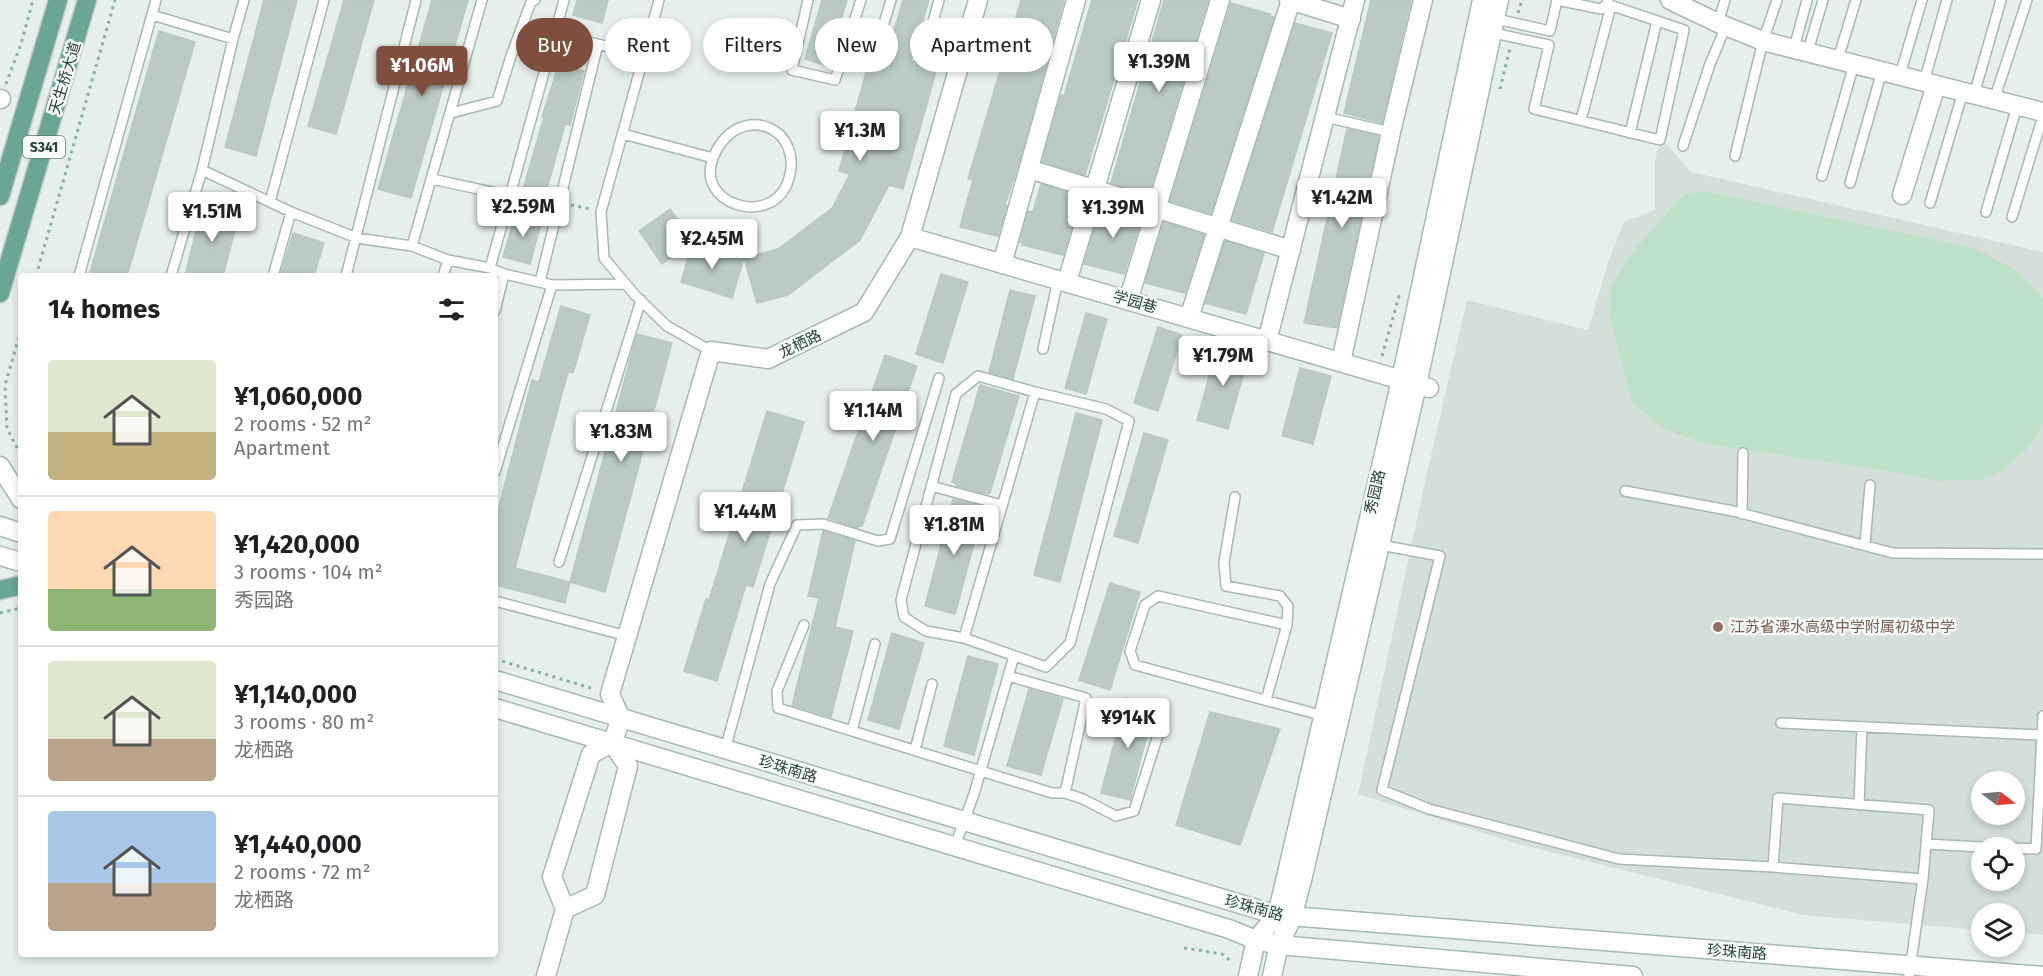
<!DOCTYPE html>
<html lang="en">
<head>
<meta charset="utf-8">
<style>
  body { margin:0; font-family:"Fira Sans","Noto Sans SC",sans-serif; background:#f2f2f2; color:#202124; height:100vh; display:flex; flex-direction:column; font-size:22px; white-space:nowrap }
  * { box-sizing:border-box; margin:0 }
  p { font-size:20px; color:#757577 }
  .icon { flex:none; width:33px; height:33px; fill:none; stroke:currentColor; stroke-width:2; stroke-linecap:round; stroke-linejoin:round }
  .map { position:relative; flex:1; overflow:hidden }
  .panel { position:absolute; left:18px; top:273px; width:480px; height:684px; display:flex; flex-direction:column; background:#fff; border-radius:6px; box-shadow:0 3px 9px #0003 }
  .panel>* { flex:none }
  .banner { position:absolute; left:516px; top:18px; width:570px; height:54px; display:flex; gap:12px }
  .needle { width:39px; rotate:106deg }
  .buttons { position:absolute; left:1971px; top:771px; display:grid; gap:12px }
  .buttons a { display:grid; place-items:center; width:54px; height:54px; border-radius:50%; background:#fff; box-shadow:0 3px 9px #0003; font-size:30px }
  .price { position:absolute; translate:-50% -51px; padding:0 14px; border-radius:6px; background:#fff; color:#222; font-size:20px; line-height:39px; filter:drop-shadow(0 2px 3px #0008) }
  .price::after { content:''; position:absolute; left:50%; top:36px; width:18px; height:14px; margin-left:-9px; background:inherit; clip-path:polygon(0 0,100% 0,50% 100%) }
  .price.active { background:#7f4e3f; color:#fff }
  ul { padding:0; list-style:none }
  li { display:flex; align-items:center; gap:18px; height:150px; padding:0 30px }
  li+li { border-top:2px solid #e0e0e0 }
  li span { display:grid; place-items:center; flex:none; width:168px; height:120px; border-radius:6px; color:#555 }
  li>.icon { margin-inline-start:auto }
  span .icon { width:72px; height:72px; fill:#fffc; stroke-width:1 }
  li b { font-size:26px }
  h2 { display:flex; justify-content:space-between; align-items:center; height:72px; padding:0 30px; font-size:26px }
  .chip { padding:0 21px; border-radius:27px; background:#fff; box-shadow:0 3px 9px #0003; font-size:21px; line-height:54px }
  .chip.active { background:#7f4e3f; color:#fff }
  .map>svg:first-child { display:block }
  .built { fill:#d4dfda; fill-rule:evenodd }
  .pitch { fill:#bfe0c8 }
  .building { fill:#bbcac4; stroke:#b8c9c2; stroke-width:1.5 }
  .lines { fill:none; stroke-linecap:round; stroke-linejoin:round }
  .lane-casing { stroke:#a8b8b2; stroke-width:12 }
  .street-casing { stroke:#a8b8b2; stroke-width:21 }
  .secondary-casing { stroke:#a4bbb3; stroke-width:21 }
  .primary-casing { stroke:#c2cac8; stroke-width:21 }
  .path { stroke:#86b3a5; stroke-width:3; stroke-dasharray:3 4.5; stroke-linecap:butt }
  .lane { stroke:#fff; stroke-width:9 }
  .street { stroke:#fff; stroke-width:18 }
  .secondary { stroke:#fff; stroke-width:18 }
  .primary { stroke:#6aa596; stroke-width:18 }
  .education-dot { fill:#8d6e63; stroke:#f7fbf9; stroke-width:2 }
  .labels { text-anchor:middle; stroke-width:5; stroke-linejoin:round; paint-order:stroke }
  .shield { fill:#f7fbf9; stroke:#637a73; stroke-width:1.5 }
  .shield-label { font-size:14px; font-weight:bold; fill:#24423a }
  .street-label { font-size:15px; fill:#24423a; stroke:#f7fbf9 }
  .education-label { font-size:15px; fill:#785e54; stroke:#f7fbf9; text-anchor:start }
</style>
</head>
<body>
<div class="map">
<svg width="2043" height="976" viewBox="0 0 2043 976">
  <rect width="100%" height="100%" fill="#e6efeb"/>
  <path class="built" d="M1667,144L1691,172L2043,252V935L2015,932L2014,914H1982L1981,930L1803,915L1518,844L1358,794L1427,473L1467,300L1588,330L1610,257L1624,222L1655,210V162L1658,148ZM1982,782H2014V814H1982ZM1982,848H2014V880H1982Z"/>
  <path class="pitch" d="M1703,191L1974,248C2005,263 2020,271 2043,298V423L2032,444L2005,469L1980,480L1934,481L1900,473L1702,443L1662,428L1632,402L1610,319L1611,288L1629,256L1684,194Z"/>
  <path class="building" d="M264,0H297L256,156L225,147Z
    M344,0H374L336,134L308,126Z
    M432,0H468L411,198L378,189Z
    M577,0H608L602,23L573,15Z
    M822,0H847L828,66L805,59Z
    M903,0H929L911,61L937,68L903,189L889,185L860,240L788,295L757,303L744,258L778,249L832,208L850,174L839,171L872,50L887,54Z
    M1021,0H1064L1020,159L1005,205H1007L998,236L960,227L973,180L968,179Z
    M1092,0H1138L1085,175L1042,161L1061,95L1064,96Z
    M1164,0H1208L1149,194L1111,183Z
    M1371,0H1411L1382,123L1344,113Z
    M1231,3L1270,14L1269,16L1274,17L1211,213L1170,201Z
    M1295,23L1332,33L1272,232L1232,220Z
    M159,31L195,42L127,276H89Z
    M559,64L584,71L570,125L565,124L546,192L524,186L544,117H542Z
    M1347,129L1379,136L1337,328L1304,323Z
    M1041,184L1081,197L1063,255L1022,245L1023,242H1020L1028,211L1033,212Z
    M1102,203L1142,216L1124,274L1084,264Z
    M202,206L239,215L223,276H185Z
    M670,209L693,242L662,264L639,231Z
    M516,212L542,220L530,264L503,257Z
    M1164,222L1204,235L1185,293L1145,283Z
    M293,233L324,243L314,276H280Z
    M1225,241L1264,253L1246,314L1205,303Z
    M693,242L744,258L732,298L681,282Z
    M941,274L968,282L943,363L916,354Z
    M1010,290L1035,296L1013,379L989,372Z
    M561,306L590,315L573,373L568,372L515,568L570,582L565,603L495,585V522L532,380L539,382Z
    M1086,313L1107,319L1086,394L1065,388Z
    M1158,327L1182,335L1158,411L1134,403Z
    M637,334L672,343L605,592L570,582Z
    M1218,345L1249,354L1228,429L1197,420Z
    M885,355L917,366L862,526L858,525V528L828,518Z
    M1300,368L1331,376L1313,444L1282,436Z
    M980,385L1019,396L990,493L987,494L956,486L957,484L952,482Z
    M767,411L804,422L753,587L746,585L717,681L684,671L706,599L709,600Z
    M1076,413L1102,420L1060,582L1034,575Z
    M1144,433L1168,440L1138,543L1114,536Z
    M953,499L984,507L955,614L925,606Z
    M823,531L855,541L835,627L853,631L831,717L792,705L819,598L808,596Z
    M1110,583L1140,592L1110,690L1079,680Z
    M892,633L924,643L899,729L868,720Z
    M968,656L998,664L974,755L944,746Z
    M1029,689L1063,699L1041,775L1007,766Z
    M1126,698L1155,705L1130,800L1101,793Z
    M1210,712L1280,729L1240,845L1176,825Z"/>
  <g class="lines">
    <defs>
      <path id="lane" d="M659,0L601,212L604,258L635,295L667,326L711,351
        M808,0L792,70L835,80L861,0
        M1557,0L1601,9L1607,4
        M152,15L233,39
        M1492,18L1550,31L1557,0
        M1718,23L1725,0
        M1489,32L1549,45L1534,109L1660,140L1684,30L1607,4L1608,0
        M555,34L614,48
        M879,40L891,0
        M1794,48L1807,0
        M1808,51L1823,0
        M924,54L939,0
        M1838,59L1856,0
        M1900,75L1922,0
        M1924,82L1947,0
        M1974,95L2001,0
        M1994,100L2027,0
        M451,113L497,101L511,56L531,2L535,0
        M1325,117L1391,132
        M1581,120L1611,6
        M1630,133L1657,21
        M623,134L713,158C695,204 769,227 787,184C809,127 737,98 713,158
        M1683,146L1710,64L1726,26
        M1735,156L1763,41L1777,0
        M202,170L291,212L357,238L412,246L448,260L490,268L504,274L552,285L626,284
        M1822,176L1854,64
        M432,179L510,196
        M1850,183L1882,71
        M270,202L324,0
        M1930,203L1963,92
        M1986,212L2017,106
        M2012,217L2043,116
        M412,246L482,0
        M490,268L564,0
        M79,276L156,0
        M171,276L202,170L233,39L244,0
        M273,276L291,212
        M346,276L416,0
        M443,276L448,260
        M540,282L598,44
        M495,311L504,274
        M1043,349L1058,280
        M495,472L552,285
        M931,486L1002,505
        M1625,491L1733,511L1893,553L2043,554
        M1235,497L1224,562L1226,586L1280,596L1288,606L1287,625
        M1742,514L1743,453
        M1380,545L1440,556L1382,790L1429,809L1619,859L1773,867
        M1865,545L1870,485
        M559,562L641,300
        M495,601L627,636
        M804,625L777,691L778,708L1052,793H1065
        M964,638L926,631L904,617L901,600L956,394L978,376L1035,392L1106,409L1129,421L1070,643L1046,667L964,638L1035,392
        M1008,676L1086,698L1065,793L1083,799L1116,816L1134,811L1158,735
        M1266,700L1287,625L1158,596L1145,605L1130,651L1135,665L1324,716
        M1781,723L2042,735L2036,849L2014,848
        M852,731L875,644
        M2042,735L2043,716
        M725,750L770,584L797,525L823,524L878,541L890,539L939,378
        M915,750L932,684
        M1859,805L1862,727
        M1926,844L2000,848
        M955,846L974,794L1014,656
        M1909,976L1923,879L1929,810L1778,798L1773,867L1923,879"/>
      <path id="street" d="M1289,0L1351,19
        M1670,0L1718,23L1763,41L2043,112
        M0,99H1
        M1029,169L1291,250
        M1902,195L1936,85
        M910,237L1429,388
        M1002,264L1076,0
        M1067,282L1151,0
        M1128,301L1220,0
        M1189,318L1291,0
        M1267,341L1355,0
        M1341,362L1391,132L1423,0
        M565,909L552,877L591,754L612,743L621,719L610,694L711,351L768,359L864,312L910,237L978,0
        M546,976L565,909L595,895L628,766L612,743"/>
      <path id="secondary" d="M0,466L21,499
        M0,526L21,533
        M0,556L21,562
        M495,680L1277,915L2043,976
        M495,708L1229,929L1256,940L1279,945L1633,976
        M1248,976L1256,940L1277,915L1287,873L1401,380L1482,0
        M1272,976L1279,945L1292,918L1303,876L1417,385L1499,0"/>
      <path id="primary" d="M0,196L58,0
        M0,293L87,0
        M0,590L21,585"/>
    </defs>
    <use href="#lane" class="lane-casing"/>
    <use href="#street" class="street-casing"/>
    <use href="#secondary" class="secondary-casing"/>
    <use href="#primary" class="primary-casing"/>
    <path class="path" d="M1518,13L1522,0
      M6,84L21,44L33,0
      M1500,89L1510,48
      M571,205L591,209
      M36,276L115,0
      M21,330L5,385L7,429L21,455
      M1382,356L1400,293
      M0,613L21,608
      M495,659L594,689
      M1184,948L1222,954L1233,963"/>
    <use href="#lane" class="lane"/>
    <use href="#street" class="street"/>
    <use href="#secondary" class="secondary"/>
    <use href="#primary" class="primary"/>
  </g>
  <circle class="education-dot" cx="1718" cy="627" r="6"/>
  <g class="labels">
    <rect class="shield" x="23" y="136" width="42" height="22" rx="4.5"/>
    <g class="shield-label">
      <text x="44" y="152">S341</text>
    </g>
    <g class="street-label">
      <text transform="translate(65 78) rotate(-73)" y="5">天生桥大道</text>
      <text transform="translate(1135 302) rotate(16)" y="5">学园巷</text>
      <text transform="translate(800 344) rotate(-26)" y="5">龙栖路</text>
      <text transform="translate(1375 492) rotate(-77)" y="5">秀园路</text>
      <text transform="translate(788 769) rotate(17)" y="5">珍珠南路</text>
      <text transform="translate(1254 908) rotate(15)" y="5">珍珠南路</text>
      <text transform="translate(1737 952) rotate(4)" y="5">珍珠南路</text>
    </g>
    <g class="education-label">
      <text x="1730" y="632">江苏省溧水高级中学附属初级中学</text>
    </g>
  </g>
</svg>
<div class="buttons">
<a><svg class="needle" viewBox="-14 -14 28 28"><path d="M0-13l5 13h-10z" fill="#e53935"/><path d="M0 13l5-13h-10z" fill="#757577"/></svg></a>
<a><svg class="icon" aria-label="locate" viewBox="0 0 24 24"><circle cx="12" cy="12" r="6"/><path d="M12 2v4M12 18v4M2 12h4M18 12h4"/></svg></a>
<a><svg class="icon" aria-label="layers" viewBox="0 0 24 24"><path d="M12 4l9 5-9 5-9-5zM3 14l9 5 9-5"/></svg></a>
</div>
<b class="price" style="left:1159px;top:93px">¥1.39M</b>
<b class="price active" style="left:422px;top:97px">¥1.06M</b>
<b class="price" style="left:860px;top:162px">¥1.3M</b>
<b class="price" style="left:1342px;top:229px">¥1.42M</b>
<b class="price" style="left:523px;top:238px">¥2.59M</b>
<b class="price" style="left:1113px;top:239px">¥1.39M</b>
<b class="price" style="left:212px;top:243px">¥1.51M</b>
<b class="price" style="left:712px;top:270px">¥2.45M</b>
<b class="price" style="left:1223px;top:387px">¥1.79M</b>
<b class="price" style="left:873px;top:442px">¥1.14M</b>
<b class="price" style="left:621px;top:463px">¥1.83M</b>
<b class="price" style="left:745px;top:543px">¥1.44M</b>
<b class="price" style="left:954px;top:556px">¥1.81M</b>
<b class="price" style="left:1128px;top:749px">¥914K</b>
<div class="banner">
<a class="chip active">Buy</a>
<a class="chip">Rent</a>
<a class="chip">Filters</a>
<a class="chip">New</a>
<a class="chip">Apartment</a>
</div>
<section class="panel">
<h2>14 homes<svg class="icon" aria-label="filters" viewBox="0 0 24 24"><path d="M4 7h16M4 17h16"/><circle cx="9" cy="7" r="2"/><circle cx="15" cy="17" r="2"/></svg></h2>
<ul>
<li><span style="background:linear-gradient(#dfe7d0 60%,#c2b280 0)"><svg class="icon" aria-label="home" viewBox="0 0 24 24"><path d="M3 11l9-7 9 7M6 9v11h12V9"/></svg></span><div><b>¥1,060,000</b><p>2 rooms · 52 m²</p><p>Apartment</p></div></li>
<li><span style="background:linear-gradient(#ffd9b3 65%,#8fb573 0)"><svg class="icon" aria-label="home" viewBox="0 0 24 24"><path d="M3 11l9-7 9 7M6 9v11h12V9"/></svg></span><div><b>¥1,420,000</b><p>3 rooms · 104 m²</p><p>秀园路</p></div></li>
<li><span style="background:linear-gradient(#dfe7d0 65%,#b9a48a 0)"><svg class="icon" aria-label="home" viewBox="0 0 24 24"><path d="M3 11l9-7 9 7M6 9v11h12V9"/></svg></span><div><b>¥1,140,000</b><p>3 rooms · 80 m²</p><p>龙栖路</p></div></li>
<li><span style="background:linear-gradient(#a9c7e8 60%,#b9a48a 0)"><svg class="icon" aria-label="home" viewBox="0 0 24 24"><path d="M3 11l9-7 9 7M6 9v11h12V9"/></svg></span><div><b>¥1,440,000</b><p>2 rooms · 72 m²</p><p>龙栖路</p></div></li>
</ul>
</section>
</div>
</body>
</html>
